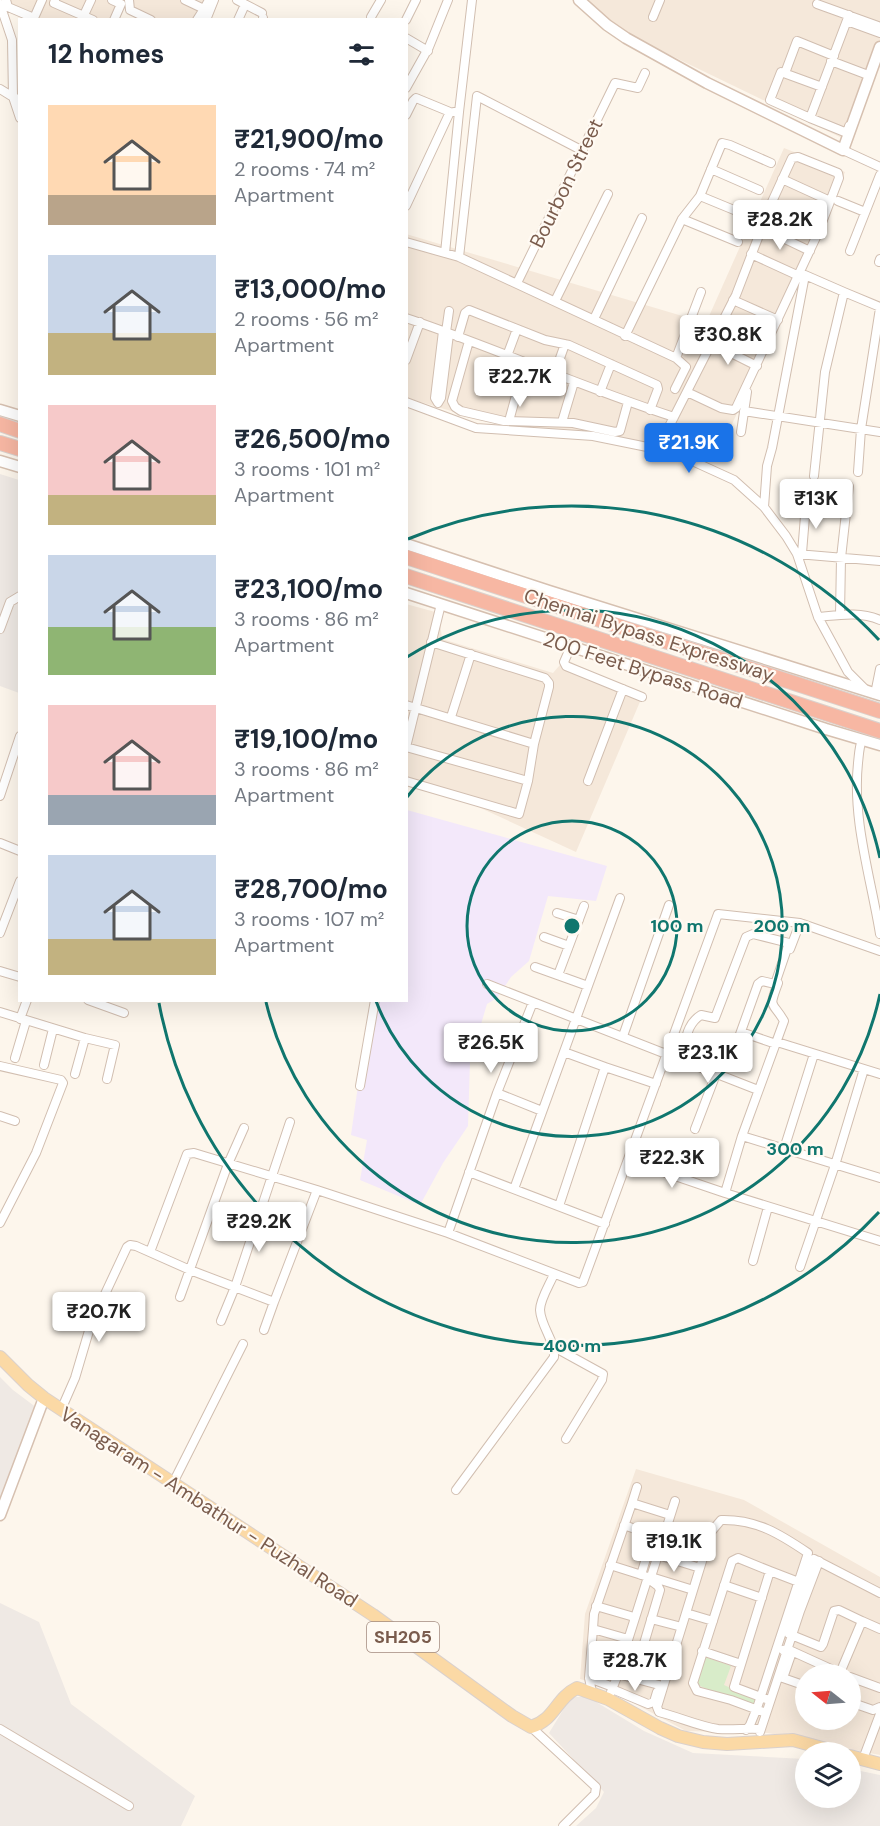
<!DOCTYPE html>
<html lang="en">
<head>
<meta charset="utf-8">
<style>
  body { margin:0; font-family:"DM Sans",sans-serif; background:#f2f2f3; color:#1f2937; height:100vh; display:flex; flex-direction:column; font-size:22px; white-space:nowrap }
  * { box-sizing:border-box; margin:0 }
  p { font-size:20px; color:#747a83 }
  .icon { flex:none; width:33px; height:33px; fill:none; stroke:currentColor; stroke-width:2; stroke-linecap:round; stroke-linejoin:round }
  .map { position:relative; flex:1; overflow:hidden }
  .sheet { position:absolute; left:18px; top:18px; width:390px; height:984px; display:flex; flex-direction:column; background:#fff; border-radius:0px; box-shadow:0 6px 24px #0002 }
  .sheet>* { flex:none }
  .needle { width:39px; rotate:287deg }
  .fabs { position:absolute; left:795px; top:1664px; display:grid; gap:12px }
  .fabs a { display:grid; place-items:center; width:66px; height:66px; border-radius:50%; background:#fff; box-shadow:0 6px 24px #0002; font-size:30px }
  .price { position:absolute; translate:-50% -51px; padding:0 14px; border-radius:6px; background:#fff; color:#222; font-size:20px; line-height:39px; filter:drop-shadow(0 2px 3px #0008) }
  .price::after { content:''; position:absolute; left:50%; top:36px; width:18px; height:14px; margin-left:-9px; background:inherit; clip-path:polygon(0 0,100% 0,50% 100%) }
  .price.active { background:#1a73e8; color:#fff }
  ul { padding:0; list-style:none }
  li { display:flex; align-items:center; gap:18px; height:150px; padding:0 30px }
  li span { display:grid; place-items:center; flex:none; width:168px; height:120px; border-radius:0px; color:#555 }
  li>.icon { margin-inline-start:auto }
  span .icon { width:72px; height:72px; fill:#fffc; stroke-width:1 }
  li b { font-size:26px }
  h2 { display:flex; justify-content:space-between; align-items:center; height:72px; padding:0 30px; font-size:26px }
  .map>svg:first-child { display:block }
  .residential { fill:#f5e8da; fill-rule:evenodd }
  .industrial { fill:#efe9e4 }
  .education { fill:#f3e8fa }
  .green { fill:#d8ecc9 }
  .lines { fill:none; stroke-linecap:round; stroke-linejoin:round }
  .street-casing { stroke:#d1beb0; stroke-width:10 }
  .secondary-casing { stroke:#d6c0b0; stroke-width:13 }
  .primary-casing { stroke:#dad1cd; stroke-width:14 }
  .highway-casing { stroke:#dad1cd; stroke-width:16 }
  .street { stroke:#fff; stroke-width:8 }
  .secondary { stroke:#fff; stroke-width:10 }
  .primary { stroke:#fbd9a5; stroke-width:12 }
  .highway { stroke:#f7b7a3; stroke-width:14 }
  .ring { fill:none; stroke:#0f766e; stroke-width:3 }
  .labels { text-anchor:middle; stroke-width:4.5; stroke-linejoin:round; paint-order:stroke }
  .shield { fill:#fffaf3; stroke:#a28b7f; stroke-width:1.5 }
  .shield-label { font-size:18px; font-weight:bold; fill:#7a5c4d }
  .street-label { font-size:20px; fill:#7a5c4d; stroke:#fffaf3 }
  .centre { fill:#0f766e; stroke:#fffaf3; stroke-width:3 }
  .ring-label { font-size:18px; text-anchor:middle; font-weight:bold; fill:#0f766e; stroke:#fffaf3; stroke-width:4.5; stroke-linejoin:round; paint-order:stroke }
</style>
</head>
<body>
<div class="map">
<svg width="880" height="1826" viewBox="0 0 880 1826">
  <rect width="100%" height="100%" fill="#fdf6ec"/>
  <path class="residential" d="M3,0H207L196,20L148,19L122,7L116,19H31L6,11Z
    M584,0H880V49L844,139L614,28Z
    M784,148L845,172L815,245L727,435L681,425L673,442L650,448L475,418L407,398L406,234L706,323Z
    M406,604L439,613L442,639L553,673L565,659L642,697L576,852L474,805L407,786Z
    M636,1469L744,1500L880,1577V1755L768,1733L686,1731L598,1684L580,1679L585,1614ZM806,1674H850V1719H806Z"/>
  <path class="industrial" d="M0,474L19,480V693L0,686Z
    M0,1377L13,1390L37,1408L0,1508Z
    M0,1603L39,1622L71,1704L195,1796L181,1826H0Z
    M571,1697H588L644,1731L693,1753L805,1759L806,1797H850L851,1769L880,1775V1826H576L596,1808L604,1792L549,1733Z"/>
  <path class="education" d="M407,810L607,866L596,901L548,896L529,961L511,977L497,998L487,1004L470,1061L468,1126L443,1163L420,1205L360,1180L367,1140L351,1135L370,1001L406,1000Z"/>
  <path class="green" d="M702,1656L731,1666L724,1685L756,1699L755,1708L695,1684Z"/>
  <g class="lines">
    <defs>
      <path id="street" d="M6,0L8,7L34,18L42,0
        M55,0L54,3L93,20
        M112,0L121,4L114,20
        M129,0L130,10L151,20
        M185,0L204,9L209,0
        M237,0L262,13
        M0,4L12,40L13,97L20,99
        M817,4L878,26
        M84,15L91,0
        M849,15L810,118L847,133L849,126
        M371,17L381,0
        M653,17L660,0
        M197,20L204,9
        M206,20L214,0
        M238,20L243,9
        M263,20V18
        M406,20L416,0
        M847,21L880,33
        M406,38L428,51
        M831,61L868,75
        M785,73L797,41L834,56
        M406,88L429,47L448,0
        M0,89L13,97L20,118
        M454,112H459L472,0
        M406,115L413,101L416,98L450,112L406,206
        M810,118L770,100L781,72L822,87
        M843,150L880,167
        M711,169L759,190
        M782,179L830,201
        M700,196L751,217
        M838,201L865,212
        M771,204L820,227
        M682,219L700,196L722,143L730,145L771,163
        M762,228L810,251
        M406,242L459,257L676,358L686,367L675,389
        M850,251L880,175
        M445,253L459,112
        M751,254L799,276
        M459,257L477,96L583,151
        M879,262L880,259
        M517,283L615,83L638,88L645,73
        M733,300L778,320
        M555,301L608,194
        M406,318C496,348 583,388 674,417L657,449
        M594,319L642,218
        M443,331L435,398L438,403L441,398L449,334
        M446,332L449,311
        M625,336L682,219L738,242
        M458,337L465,313L469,310L545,340L569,345L657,385L658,389L650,410
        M469,341L452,401L455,407L461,411L504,421L573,423L615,432L620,431L628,402
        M711,343L757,366
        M507,356L517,329
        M676,358L701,292
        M406,360L420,322
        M554,375L565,344
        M600,392L611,364
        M406,402L476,428L593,436L657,449L688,459L734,480L764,507L786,536L797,554L818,617L848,672L866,690
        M744,411L880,432
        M674,417L736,295L771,204L792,158L798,157L838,173L839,178L818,233L736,408L733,410L721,408L687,392
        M509,421L525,363
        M562,422L574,382
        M741,432L747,392
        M858,472L861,429L880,308
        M814,476L825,372L844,292L880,307
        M764,507L767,466L772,448L805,275L844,292
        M802,553L806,504
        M797,554L880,561
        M840,615L841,558L849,486
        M818,617C839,615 860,611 880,620
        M0,629L10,602L20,596
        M571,646L564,662L566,666L642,697
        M875,694L880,669
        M406,705L534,744
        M451,717L471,654
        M862,740C859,747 859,755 858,763C852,820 871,878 880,934
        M406,747L441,604
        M406,747L528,781
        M406,781L519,814L528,781L534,744L549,687V683L545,678L431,642
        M588,781L623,689
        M0,796L20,736
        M0,843L20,851
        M557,913L579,920
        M0,933L20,881
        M753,934L789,943L775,984L762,981L758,984L730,1062L727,1064L686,1045C685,1034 691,1021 701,1015L715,1018L746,937Z
        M544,937L569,946
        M790,949L800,923L880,951
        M535,967L588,986
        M0,971L20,977
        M558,975L584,906
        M487,984L758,1090
        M88,1000L124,1013
        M533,1002L497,1093L542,1111
        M0,1012L85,1038L115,1045L107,1079
        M20,1019L27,1000
        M741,1032L776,1044
        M623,1036L669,905
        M777,1042L880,1074
        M15,1058L26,1021
        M44,1065L53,1029
        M0,1066L61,1080L63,1083L36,1153L0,1223
        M605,1067L656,1084
        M75,1074L85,1038
        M360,1086L375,1000
        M0,1116L15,1121
        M695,1129L716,1074
        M742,1136L880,1178
        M784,1149L814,1054
        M628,1160L725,1193L880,1241
        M469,1172L605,1224
        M514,1189L620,898
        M317,1190L448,1233L579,1283L583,1282L718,914L800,923
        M725,1193L742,1136L784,1021C772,1000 768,1010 778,983
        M559,1206L605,1067L564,1052
        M448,1233L497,1093
        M753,1261L768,1207
        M800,1267L835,1165L864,1069
        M180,1297L228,1164L244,1128
        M221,1321L235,1287L290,1122
        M264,1330L274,1302
        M554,1347L603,1374L602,1380L566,1439
        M61,1410L75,1378L91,1324L127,1247L130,1245L136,1246L190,1270L274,1302L317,1190L194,1153L187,1154L150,1252
        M173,1483L243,1344
        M456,1490L554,1357C555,1340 541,1327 540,1310C540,1299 550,1284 554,1274
        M632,1503L637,1487
        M624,1525L646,1533L665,1534L704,1545
        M658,1555L697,1567
        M610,1565L648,1577L621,1662L622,1664
        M641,1575L654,1532
        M651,1577L690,1589
        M724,1585L762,1598
        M596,1606L634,1617
        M686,1613L713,1621
        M651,1619L678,1626
        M862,1621L880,1629
        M593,1629L594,1614L632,1503L670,1515
        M787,1631L814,1559L880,1593
        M789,1634L821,1647L823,1644L834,1611L839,1610L862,1621L840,1673
        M783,1650L787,1649L842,1674
        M702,1651L741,1664
        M792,1652L783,1678L806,1686
        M640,1657L666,1665
        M618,1674L659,1685
        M850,1677L880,1688
        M589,1678L613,1687
        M612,1689L648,1704L654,1702L657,1692
        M592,1692L589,1678L593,1629L628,1639
        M611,1692L622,1664L640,1657L660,1590L658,1586L650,1580L675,1501
        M769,1700L734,1687L770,1571L809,1586
        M850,1702L873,1710L880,1707
        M766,1713L731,1700L697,1691L693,1683L732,1561L738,1558L770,1571
        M531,1727L596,1787L595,1794L563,1826
        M0,1729L129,1806
        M746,1730L750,1725L757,1708L808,1553C780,1534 756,1519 721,1520L711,1532L657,1707L659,1712C679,1717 698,1726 718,1729C733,1730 747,1728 761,1729
        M760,1732L800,1611L819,1561
        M863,1759L880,1714"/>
      <path id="secondary" d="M579,0L607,25L626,38L707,83L843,150L880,47
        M0,410L20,416
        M0,461L20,467
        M406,544L549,591L880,695
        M406,593L826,729L880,745
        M0,1515L44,1398"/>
      <path id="primary" d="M0,1357L28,1385L44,1398L373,1615L512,1716L531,1727C555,1720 556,1698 577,1688L608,1699L660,1728L678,1736L703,1742L727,1744L793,1740L837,1752
        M850,1756L880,1764"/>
      <path id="highway" d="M0,424L20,431
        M0,443L20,449
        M406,557L880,711
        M406,576L880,731"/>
    </defs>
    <use href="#street" class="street-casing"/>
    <use href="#secondary" class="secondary-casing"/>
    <use href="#primary" class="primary-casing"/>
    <use href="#highway" class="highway-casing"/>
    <use href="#street" class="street"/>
    <use href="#secondary" class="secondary"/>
    <use href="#primary" class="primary"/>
    <use href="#highway" class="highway"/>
  </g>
  <g class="ring">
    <circle cx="572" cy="926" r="105"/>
    <path d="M407 797A210 210 0 1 1 376 1001"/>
    <path d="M880 994A315 315 0 0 1 266 1002M407 657A315 315 0 0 1 880 858"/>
    <path d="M879 1212A420 420 0 0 1 159 1003M408 539A420 420 0 0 1 879 640"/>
  </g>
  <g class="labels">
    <rect class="shield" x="367" y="1622" width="72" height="30" rx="4.5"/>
    <g class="shield-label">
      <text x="403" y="1643">SH205</text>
    </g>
    <g class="street-label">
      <text transform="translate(566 183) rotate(-64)" y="7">Bourbon Street</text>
      <text transform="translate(649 635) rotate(18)" y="7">Chennai Bypass Expressway</text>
      <text transform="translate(643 670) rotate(18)" y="7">200 Feet Bypass Road</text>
      <text transform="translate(209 1507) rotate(33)" y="7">Vanagaram - Ambathur - Puzhal Road</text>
    </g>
  </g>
  <circle cx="572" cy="926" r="9" class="centre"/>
  <g class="ring-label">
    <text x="677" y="932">100 m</text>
    <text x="782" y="932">200 m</text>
    <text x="795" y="1155">300 m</text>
    <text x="572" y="1352">400 m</text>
  </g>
</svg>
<div class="fabs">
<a><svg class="needle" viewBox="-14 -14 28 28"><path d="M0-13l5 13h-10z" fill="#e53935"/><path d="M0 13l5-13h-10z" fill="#747a83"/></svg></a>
<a><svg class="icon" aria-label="layers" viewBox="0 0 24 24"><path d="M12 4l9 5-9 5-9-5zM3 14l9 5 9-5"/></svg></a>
</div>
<b class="price" style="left:780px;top:251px">₹28.2K</b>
<b class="price" style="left:728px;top:366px">₹30.8K</b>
<b class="price" style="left:520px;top:408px">₹22.7K</b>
<b class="price active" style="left:689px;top:474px">₹21.9K</b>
<b class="price" style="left:816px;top:530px">₹13K</b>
<b class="price" style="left:491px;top:1074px">₹26.5K</b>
<b class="price" style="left:708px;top:1084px">₹23.1K</b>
<b class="price" style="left:672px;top:1189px">₹22.3K</b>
<b class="price" style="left:259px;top:1253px">₹29.2K</b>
<b class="price" style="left:99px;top:1343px">₹20.7K</b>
<b class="price" style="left:674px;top:1573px">₹19.1K</b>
<b class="price" style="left:635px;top:1692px">₹28.7K</b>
<section class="sheet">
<h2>12 homes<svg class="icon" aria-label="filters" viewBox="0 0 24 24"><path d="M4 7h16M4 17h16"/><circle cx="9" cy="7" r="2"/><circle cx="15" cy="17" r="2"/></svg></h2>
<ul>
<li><span style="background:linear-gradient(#ffd9b3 75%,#b9a48a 0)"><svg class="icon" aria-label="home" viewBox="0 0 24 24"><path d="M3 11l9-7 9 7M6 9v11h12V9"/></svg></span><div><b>₹21,900/mo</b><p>2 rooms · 74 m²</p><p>Apartment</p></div></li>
<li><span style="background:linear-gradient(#c9d6e8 65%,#c2b280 0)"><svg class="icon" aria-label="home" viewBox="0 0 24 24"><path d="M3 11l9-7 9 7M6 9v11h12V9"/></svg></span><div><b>₹13,000/mo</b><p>2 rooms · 56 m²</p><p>Apartment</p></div></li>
<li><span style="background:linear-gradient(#f6c9c9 75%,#c2b280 0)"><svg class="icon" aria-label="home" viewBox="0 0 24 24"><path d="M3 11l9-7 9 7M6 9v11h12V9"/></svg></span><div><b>₹26,500/mo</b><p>3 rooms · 101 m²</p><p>Apartment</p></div></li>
<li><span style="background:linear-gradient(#c9d6e8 60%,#8fb573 0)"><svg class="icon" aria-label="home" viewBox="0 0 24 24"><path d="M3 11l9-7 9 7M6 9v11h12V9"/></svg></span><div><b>₹23,100/mo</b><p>3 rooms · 86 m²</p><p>Apartment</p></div></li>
<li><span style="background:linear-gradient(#f6c9c9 75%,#9aa5b1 0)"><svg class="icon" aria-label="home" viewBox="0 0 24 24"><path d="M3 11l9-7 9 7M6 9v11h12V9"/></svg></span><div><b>₹19,100/mo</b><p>3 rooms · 86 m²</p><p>Apartment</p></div></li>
<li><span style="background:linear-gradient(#c9d6e8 70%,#c2b280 0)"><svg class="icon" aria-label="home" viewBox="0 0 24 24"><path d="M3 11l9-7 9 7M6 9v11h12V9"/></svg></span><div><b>₹28,700/mo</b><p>3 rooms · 107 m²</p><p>Apartment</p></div></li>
</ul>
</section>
</div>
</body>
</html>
